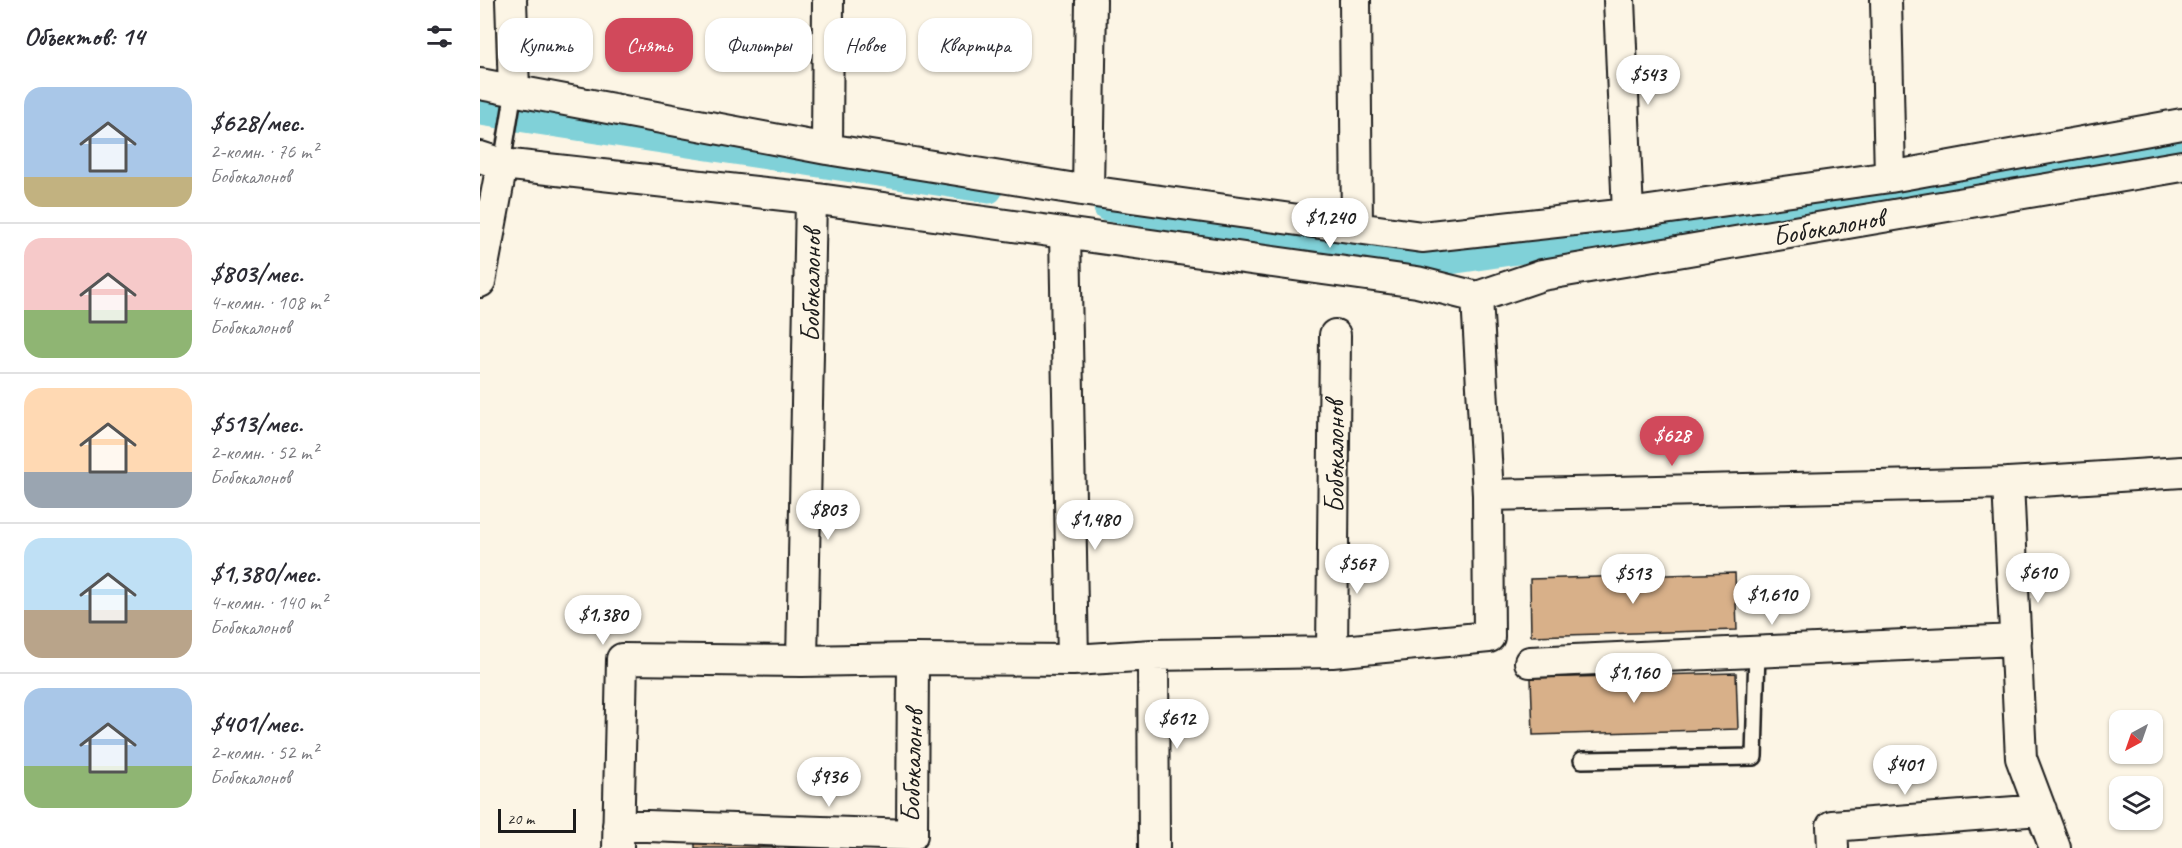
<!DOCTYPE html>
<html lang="ru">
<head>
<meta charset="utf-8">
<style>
  body { margin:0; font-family:Caveat,sans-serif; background:#f7f7f7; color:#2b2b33; height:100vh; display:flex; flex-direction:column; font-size:22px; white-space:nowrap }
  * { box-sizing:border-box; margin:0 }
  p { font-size:20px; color:#7c7c81 }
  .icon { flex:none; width:33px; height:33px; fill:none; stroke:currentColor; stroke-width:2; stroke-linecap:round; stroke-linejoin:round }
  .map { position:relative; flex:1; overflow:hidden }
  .side { display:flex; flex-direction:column; background:#fff; width:480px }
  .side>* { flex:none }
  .top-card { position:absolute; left:18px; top:18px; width:570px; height:54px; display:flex; gap:12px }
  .needle { width:39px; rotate:220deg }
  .controls { position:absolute; left:1629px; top:710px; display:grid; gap:12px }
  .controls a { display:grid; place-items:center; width:54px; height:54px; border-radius:12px; background:#fff; box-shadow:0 2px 4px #0004; font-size:30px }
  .scale { position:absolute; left:18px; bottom:15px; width:78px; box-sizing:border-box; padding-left:6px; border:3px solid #1c1c1c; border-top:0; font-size:16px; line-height:21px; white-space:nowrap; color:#1c1c1c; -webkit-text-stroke:4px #fcf5e5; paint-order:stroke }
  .price { position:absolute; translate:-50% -51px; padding:0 14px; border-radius:21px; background:#fff; color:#222; font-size:20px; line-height:39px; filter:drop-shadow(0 2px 3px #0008) }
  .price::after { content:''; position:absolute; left:50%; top:36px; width:18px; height:14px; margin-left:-9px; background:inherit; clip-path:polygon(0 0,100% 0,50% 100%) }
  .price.active { background:#d1495b; color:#fff }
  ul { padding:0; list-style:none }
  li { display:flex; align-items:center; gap:18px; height:150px; padding:0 24px }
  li+li { border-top:2px solid #e1e1e2 }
  li span { display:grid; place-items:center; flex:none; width:168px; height:120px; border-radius:18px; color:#555 }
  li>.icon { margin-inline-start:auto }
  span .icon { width:72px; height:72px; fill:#fffc; stroke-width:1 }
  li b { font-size:26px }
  h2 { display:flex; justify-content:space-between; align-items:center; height:72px; padding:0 24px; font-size:26px }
  .pill { padding:0 21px; border-radius:18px; background:#fff; box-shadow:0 2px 4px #0004; font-size:21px; line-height:54px }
  .pill.active { background:#d1495b; color:#fff }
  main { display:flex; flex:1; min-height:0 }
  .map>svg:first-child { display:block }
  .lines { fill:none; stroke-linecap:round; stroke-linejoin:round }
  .canal { stroke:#80d1d8; stroke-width:27 }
  .building { fill:#d8b089; stroke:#1c1c1c; stroke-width:1.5 }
  .lane-casing { stroke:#1c1c1c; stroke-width:20 }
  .street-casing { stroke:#1c1c1c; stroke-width:34 }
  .lane { stroke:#fcf5e5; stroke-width:15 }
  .street { stroke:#fcf5e5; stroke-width:30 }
  .labels { text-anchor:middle; stroke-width:4.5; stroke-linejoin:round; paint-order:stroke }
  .street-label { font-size:28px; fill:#1c1c1c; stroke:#fcf5e5 }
</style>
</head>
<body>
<main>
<section class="side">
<h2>Объектов: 14<svg class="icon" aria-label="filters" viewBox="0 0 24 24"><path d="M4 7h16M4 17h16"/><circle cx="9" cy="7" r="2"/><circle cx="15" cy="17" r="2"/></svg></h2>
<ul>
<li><span style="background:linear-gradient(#a9c7e8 75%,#c2b280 0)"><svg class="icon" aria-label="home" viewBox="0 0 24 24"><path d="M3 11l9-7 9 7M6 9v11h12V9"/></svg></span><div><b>$628/мес.</b><p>2-комн. · 76 m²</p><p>Бобокалонов</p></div></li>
<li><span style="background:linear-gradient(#f6c9c9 60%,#8fb573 0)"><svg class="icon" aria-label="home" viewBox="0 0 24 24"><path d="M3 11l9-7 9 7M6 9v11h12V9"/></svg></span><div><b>$803/мес.</b><p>4-комн. · 108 m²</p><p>Бобокалонов</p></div></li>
<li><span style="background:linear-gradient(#ffd9b3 70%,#9aa5b1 0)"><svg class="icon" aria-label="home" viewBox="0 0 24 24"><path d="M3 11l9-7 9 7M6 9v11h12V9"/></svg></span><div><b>$513/мес.</b><p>2-комн. · 52 m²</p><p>Бобокалонов</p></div></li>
<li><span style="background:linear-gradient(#bfe0f5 60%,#b9a48a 0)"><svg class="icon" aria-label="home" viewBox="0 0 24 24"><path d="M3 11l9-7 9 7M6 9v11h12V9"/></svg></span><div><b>$1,380/мес.</b><p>4-комн. · 140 m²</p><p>Бобокалонов</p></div></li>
<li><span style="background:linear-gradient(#a9c7e8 65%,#8fb573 0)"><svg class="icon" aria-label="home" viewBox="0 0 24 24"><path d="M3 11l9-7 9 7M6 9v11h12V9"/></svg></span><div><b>$401/мес.</b><p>2-комн. · 52 m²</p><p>Бобокалонов</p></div></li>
</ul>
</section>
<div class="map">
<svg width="1702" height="848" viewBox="0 0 1702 848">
  <rect width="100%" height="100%" fill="#fcf5e5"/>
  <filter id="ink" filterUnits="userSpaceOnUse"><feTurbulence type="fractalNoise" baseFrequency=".0167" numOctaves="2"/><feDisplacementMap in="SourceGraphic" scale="12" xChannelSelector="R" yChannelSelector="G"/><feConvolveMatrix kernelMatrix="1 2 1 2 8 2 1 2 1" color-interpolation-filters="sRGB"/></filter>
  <g filter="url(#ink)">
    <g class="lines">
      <path class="canal" d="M0,112L509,190
        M627,208L970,261L1695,153"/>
    </g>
    <path class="building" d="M1255,573L1257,630L1051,636L1050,579Z
      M1256,673L1258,729L1053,735L1051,678Z
      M215,841L415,848H215Z"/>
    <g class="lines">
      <defs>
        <path id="lane" d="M22,164L34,90
          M1102,760L1274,757L1277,651"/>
        <path id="street" d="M31,0L34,90
          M875,0L877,228
          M1139,0L1148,214
          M1406,0L1410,177
          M0,84L347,149L608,191L942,237L1148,214L1410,177L1702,124
          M347,149L348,0
          M0,157L22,164L331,198L937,282L997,297L1062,275L1702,166
          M608,191L611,0
          M331,198L322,661L433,659L593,660
          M585,233L593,660L673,655L852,652
          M0,282L22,164
          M997,297L1008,495L1528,483
          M855,335L852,652L1009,637L1008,495
          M673,655L674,848
          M1050,662L1536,640
          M138,825L432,835L433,659
          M138,848L142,659L322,661
          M1353,848L1352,826L1561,810
          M1575,848L1541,758L1528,483L1702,472"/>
      </defs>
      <use href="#lane" class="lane-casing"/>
      <use href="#street" class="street-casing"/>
      <use href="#lane" class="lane"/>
      <use href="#street" class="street"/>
    </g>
  </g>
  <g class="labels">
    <g class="street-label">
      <text transform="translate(1348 226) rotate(-10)" y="10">Бобокалонов</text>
      <text transform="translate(330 286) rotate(-89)" y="10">Бобокалонов</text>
      <text transform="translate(854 457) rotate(-90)" y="10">Бобокалонов</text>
      <text transform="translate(431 766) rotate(-88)" y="10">Бобокалонов</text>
    </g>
  </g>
</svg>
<div class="controls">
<a><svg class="needle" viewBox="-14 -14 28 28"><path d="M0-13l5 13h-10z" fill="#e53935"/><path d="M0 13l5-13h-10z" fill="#7c7c81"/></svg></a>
<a><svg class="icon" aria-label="layers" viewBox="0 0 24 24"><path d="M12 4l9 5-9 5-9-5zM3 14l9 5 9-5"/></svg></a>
</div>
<div class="scale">20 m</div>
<b class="price" style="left:1168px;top:106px">$543</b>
<b class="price" style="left:850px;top:249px">$1,240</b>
<b class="price active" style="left:1192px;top:467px">$628</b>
<b class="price" style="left:348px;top:541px">$803</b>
<b class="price" style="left:615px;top:551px">$1,480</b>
<b class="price" style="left:877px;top:595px">$567</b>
<b class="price" style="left:1558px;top:604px">$610</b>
<b class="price" style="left:1153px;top:605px">$513</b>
<b class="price" style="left:1292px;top:626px">$1,610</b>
<b class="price" style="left:123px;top:646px">$1,380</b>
<b class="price" style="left:1154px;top:704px">$1,160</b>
<b class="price" style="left:697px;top:750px">$612</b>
<b class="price" style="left:1425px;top:796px">$401</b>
<b class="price" style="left:349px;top:808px">$936</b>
<div class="top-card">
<a class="pill">Купить</a>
<a class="pill active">Снять</a>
<a class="pill">Фильтры</a>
<a class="pill">Новое</a>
<a class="pill">Квартира</a>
</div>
</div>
</main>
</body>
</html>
